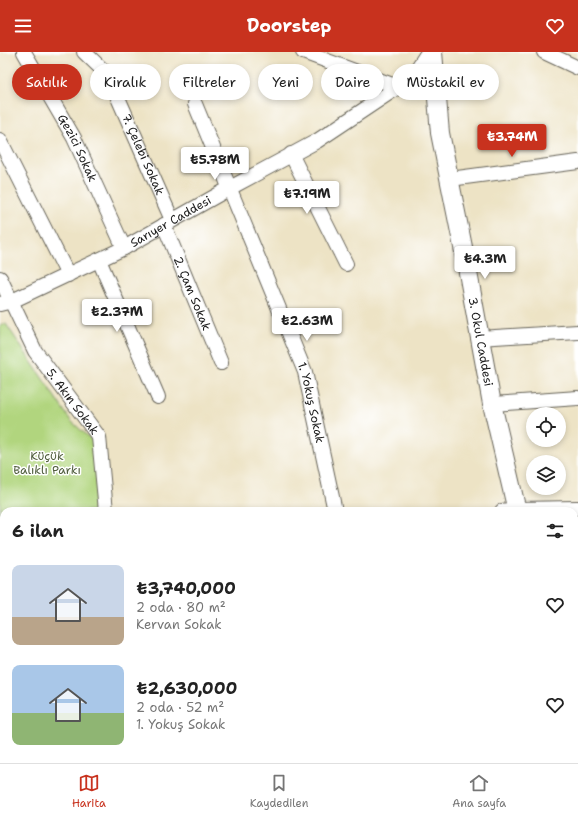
<!DOCTYPE html>
<html lang="tr">
<head>
<meta charset="utf-8">
<style>
  body { margin:0; font-family:"Shantell Sans",sans-serif; background:#f6f6f6; color:#222; height:100vh; display:flex; flex-direction:column; font-size:15px; white-space:nowrap }
  * { box-sizing:border-box; margin:0 }
  p { font-size:13px; color:#767676 }
  .icon { flex:none; width:22px; height:22px; fill:none; stroke:currentColor; stroke-width:2; stroke-linecap:round; stroke-linejoin:round }
  .map { position:relative; flex:1; overflow:hidden }
  .side { position:absolute; left:0px; top:455px; width:578px; height:256px; display:flex; flex-direction:column; background:#fff; border-radius:12px 12px 0 0; box-shadow:0 2px 6px #0003 }
  .side>* { flex:none }
  .top-card { position:absolute; left:12px; top:12px; width:554px; height:36px; display:flex; gap:8px }
  .controls { position:absolute; left:526px; top:355px; display:grid; gap:8px }
  .controls a { display:grid; place-items:center; width:40px; height:40px; border-radius:50%; background:#fff; box-shadow:0 2px 6px #0003; font-size:20px }
  .price { position:absolute; translate:-50% -34px; padding:0 9px; border-radius:4px; background:#fff; color:#222; font-size:13px; line-height:26px; filter:drop-shadow(0 1px 2px #0008) }
  .price::after { content:''; position:absolute; left:50%; top:24px; width:12px; height:9px; margin-left:-6px; background:inherit; clip-path:polygon(0 0,100% 0,50% 100%) }
  .price.on { background:#c8321e; color:#fff }
  ul { padding:0; list-style:none }
  li { display:flex; align-items:center; gap:12px; height:100px; padding:0 12px }
  li span { display:grid; place-items:center; flex:none; width:112px; height:80px; border-radius:8px; color:#555 }
  li>.icon { margin-inline-start:auto }
  span .icon { width:48px; height:48px; fill:#fffc; stroke-width:1 }
  li b { font-size:17px }
  h2 { display:flex; justify-content:space-between; align-items:center; height:48px; padding:0 12px; font-size:17px }
  .pill { padding:0 14px; border-radius:18px; background:#fff; box-shadow:0 2px 6px #0003; font-size:14px; line-height:36px }
  .pill.on { background:#c8321e; color:#fff }
  header { display:flex; justify-content:space-between; align-items:center; height:52px; padding:0 12px; background:#c8321e; color:#fff; font-size:18px; font-weight:700 }
  .tabs { display:flex; justify-content:space-around; align-items:center; height:56px; border-top:1px solid #e0e0e0; background:#fff; font-size:11px; color:#767676 }
  .tabs a { display:grid; justify-items:center; gap:2px }
  .tabs .on { color:#c8321e }
  .map>svg:first-child { display:block }
  .green { fill:#b1d57e; stroke:#66784d }
  .lines { fill:none; stroke-linecap:round; stroke-linejoin:round }
  .minor-casing { stroke:#656257; stroke-width:16 }
  .major-casing { stroke:#656257; stroke-width:20 }
  .minor { stroke:#fff; stroke-width:14 }
  .major { stroke:#fff; stroke-width:18 }
  .labels { text-anchor:middle; stroke-width:3; stroke-linejoin:round; paint-order:stroke }
  .street-label { font-size:12px; fill:#1c1c1c; stroke:#fff }
  .park-label { font-size:12px; fill:#505d3e; stroke:#fff }
</style>
</head>
<body>
<header><svg class="icon" aria-label="menu" viewBox="0 0 24 24"><path d="M4 6h16M4 12h16M4 18h16"/></svg>Doorstep<svg class="icon" aria-label="heart" viewBox="0 0 24 24"><path d="M12 20l-8-8c-3-5 5-10 8-4 3-6 11-1 8 4z"/></svg></header>
<div class="map">
<svg width="578" height="711" viewBox="0 0 578 711">
  <rect width="100%" height="100%" fill="#fff"/>
  <filter id="ink" filterUnits="userSpaceOnUse"><feTurbulence type="fractalNoise" baseFrequency=".025" numOctaves="2"/><feDisplacementMap in="SourceGraphic" scale="8" xChannelSelector="R" yChannelSelector="G"/><feConvolveMatrix kernelMatrix="1 2 1 2 8 2 1 2 1" color-interpolation-filters="sRGB"/></filter>
  <filter id="wash" filterUnits="userSpaceOnUse"><feTurbulence type="fractalNoise" baseFrequency=".012" numOctaves="4" result="noise"/><feDisplacementMap in="SourceGraphic" scale="16" xChannelSelector="R" yChannelSelector="G"/><feGaussianBlur stdDeviation="0.9" result="paint"/><feColorMatrix in="noise" values="0 0 0 0 0 0 0 0 0 0 0 0 0 0 0 0 0 1.4 0 .05"/><feComposite in="paint" operator="in"/></filter>
  <g filter="url(#wash)">
    <rect width="100%" height="100%" fill="#ede3c5"/>
    <path class="green" d="M6,272L71,369L94,390L102,459H4V551H0V274Z"/>
  </g>
  <g filter="url(#ink)">
    <g class="lines">
      <defs>
        <g id="minor">
          <path id="s1" d="M24,0L74,86L124,196"/>
          <path id="s2" d="M84,0L108,23L172,168"/>
          <path d="M303,0L398,35"/>
          <path d="M544,0L578,16"/>
          <path id="s3" d="M195,52L305,320L335,459"/>
          <path d="M0,88L68,223"/>
          <path d="M291,102L346,212"/>
          <path d="M450,127L578,110"/>
          <path id="s4" d="M164,173L221,311"/>
          <path d="M99,208L158,345"/>
          <path id="s5" d="M0,226L35,299L99,385L106,459"/>
          <path id="s6" d="M0,252L12,249L124,196L230,136L317,89L398,35L415,20L428,0"/>
          <path d="M479,286L578,280"/>
          <path d="M492,352L578,346"/>
          <path d="M502,459L516,457L578,456"/>
          <path d="M574,504H578"/>
          <path d="M0,562H4"/>
          <path d="M574,581H578"/>
          <path d="M574,672H578"/>
          <path d="M0,673H4"/>
          <path d="M133,707V711"/>
          <path d="M198,707V711"/>
          <path d="M260,707V711"/>
          <path d="M314,707V711"/>
        </g>
        <g id="major">
          <path id="s7" d="M433,0L440,81L467,215L492,352L517,459"/>
          <path d="M545,711L546,707"/>
        </g>
      </defs>
      <use href="#minor" class="minor-casing"/>
      <use href="#major" class="major-casing"/>
      <use href="#minor" class="minor"/>
      <use href="#major" class="major"/>
    </g>
  </g>
  <g class="labels">
    <g class="street-label">
      <text dy="4" stroke="none"><textPath href="#s1" startOffset="110">Gezici Sokak</textPath></text>
      <text dy="4" stroke="none"><textPath href="#s2" startOffset="120">7. Çelebi Sokak</textPath></text>
      <text dy="4" stroke="none"><textPath href="#s6" startOffset="190">Sarıyer Caddesi</textPath></text>
      <text dy="4" stroke="none"><textPath href="#s4" startOffset="74">2. Çam Sokak</textPath></text>
      <text dy="4" stroke="none"><textPath href="#s7" startOffset="294">3. Okul Caddesi</textPath></text>
      <text dy="4" stroke="none"><textPath href="#s5" startOffset="144">5. Akın Sokak</textPath></text>
      <text dy="4" stroke="none"><textPath href="#s3" startOffset="321">1. Yokuş Sokak</textPath></text>
    </g>
    <g class="park-label">
      <text x="47" y="408">Küçük<tspan x="47" dy="14">Balıklı Parkı</tspan></text>
    </g>
  </g>
</svg>
<div class="controls">
<a><svg class="icon" aria-label="locate" viewBox="0 0 24 24"><circle cx="12" cy="12" r="6"/><path d="M12 2v4M12 18v4M2 12h4M18 12h4"/></svg></a>
<a><svg class="icon" aria-label="layers" viewBox="0 0 24 24"><path d="M12 4l9 5-9 5-9-5zM3 14l9 5 9-5"/></svg></a>
</div>
<b class="price on" style="left:512px;top:106px">₺3.74M</b>
<b class="price" style="left:215px;top:129px">₺5.78M</b>
<b class="price" style="left:307px;top:163px">₺7.19M</b>
<b class="price" style="left:485px;top:228px">₺4.3M</b>
<b class="price" style="left:117px;top:281px">₺2.37M</b>
<b class="price" style="left:307px;top:290px">₺2.63M</b>
<div class="top-card">
<a class="pill on">Satılık</a>
<a class="pill">Kiralık</a>
<a class="pill">Filtreler</a>
<a class="pill">Yeni</a>
<a class="pill">Daire</a>
<a class="pill">Müstakil ev</a>
</div>
<section class="side">
<h2>6 ilan<svg class="icon" aria-label="filters" viewBox="0 0 24 24"><path d="M4 7h16M4 17h16"/><circle cx="9" cy="7" r="2"/><circle cx="15" cy="17" r="2"/></svg></h2>
<ul>
<li><span style="background:linear-gradient(#c9d6e8 65%,#b9a48a 0)"><svg class="icon" aria-label="home" viewBox="0 0 24 24"><path d="M3 11l9-7 9 7M6 9v11h12V9"/></svg></span><div><b>₺3,740,000</b><p>2 oda · 80 m²</p><p>Kervan Sokak</p></div><svg class="icon" aria-label="heart" viewBox="0 0 24 24"><path d="M12 20l-8-8c-3-5 5-10 8-4 3-6 11-1 8 4z"/></svg></li>
<li><span style="background:linear-gradient(#a9c7e8 60%,#8fb573 0)"><svg class="icon" aria-label="home" viewBox="0 0 24 24"><path d="M3 11l9-7 9 7M6 9v11h12V9"/></svg></span><div><b>₺2,630,000</b><p>2 oda · 52 m²</p><p>1. Yokuş Sokak</p></div><svg class="icon" aria-label="heart" viewBox="0 0 24 24"><path d="M12 20l-8-8c-3-5 5-10 8-4 3-6 11-1 8 4z"/></svg></li>
</ul>
</section>
</div>
<nav class="tabs">
<a class="on"><svg class="icon" aria-label="map" viewBox="0 0 24 24"><path d="M3 6l6-2 6 2 6-2v14l-6 2-6-2-6 2zM9 4v14M15 6v14"/></svg>Harita</a>
<a><svg class="icon" aria-label="saved" viewBox="0 0 24 24"><path d="M7 4h10v16l-5-4-5 4z"/></svg>Kaydedilen</a>
<a><svg class="icon" aria-label="home" viewBox="0 0 24 24"><path d="M3 11l9-7 9 7M6 9v11h12V9"/></svg>Ana sayfa</a>
</nav>
</body>
</html>
